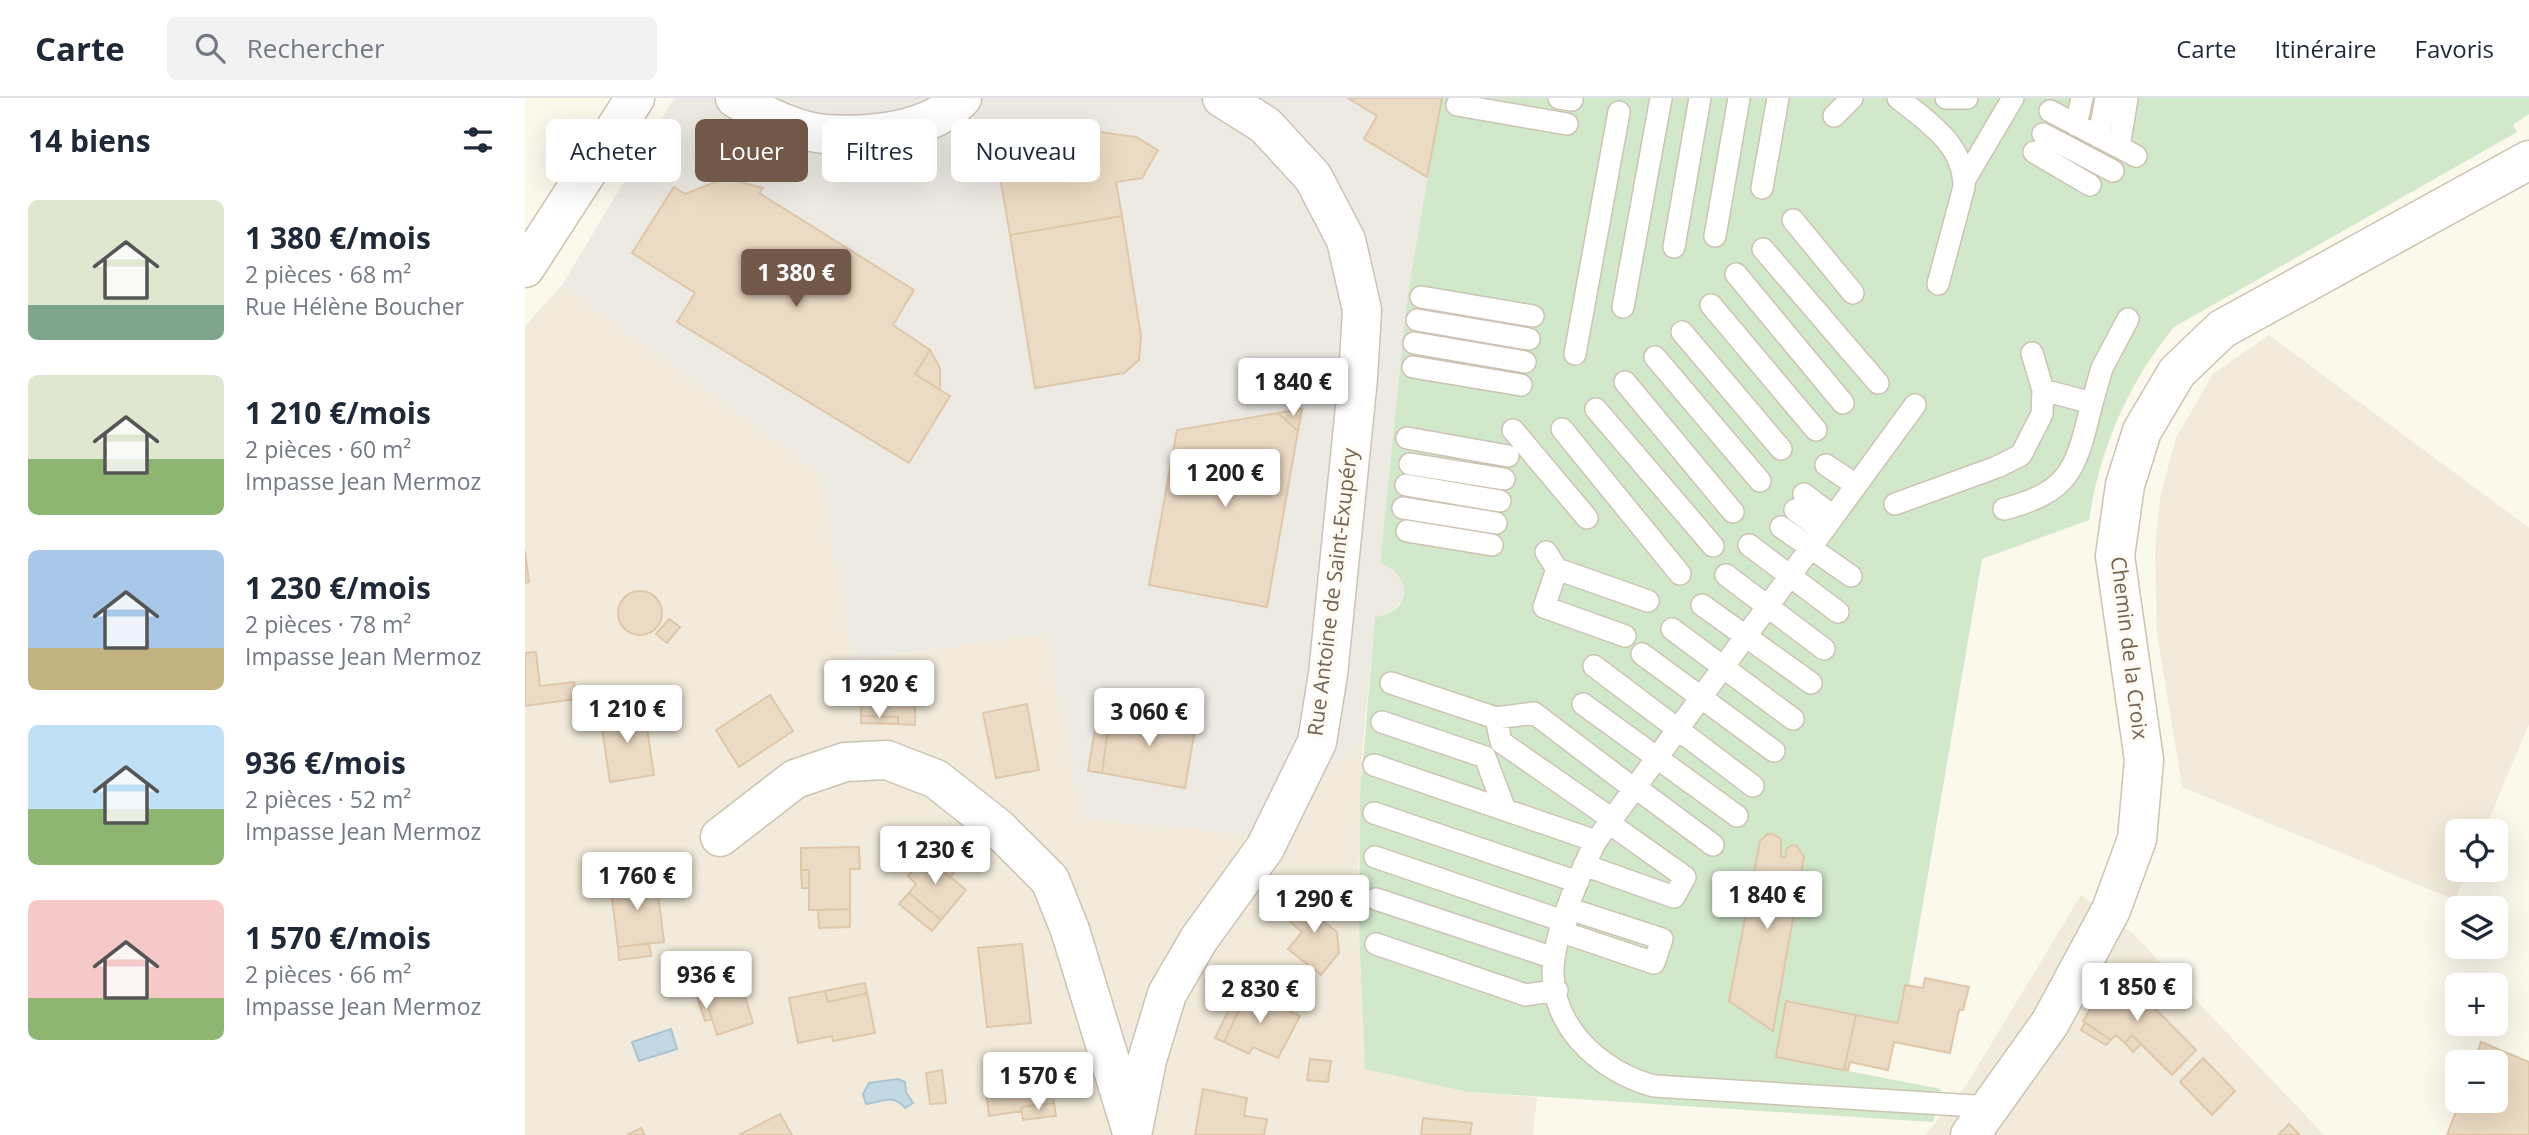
<!DOCTYPE html>
<html lang="fr">
<head>
<meta charset="utf-8">
<style>
  body { margin:0; font-family:"Open Sans",sans-serif; background:#f2f2f3; color:#1f2937; height:100vh; display:flex; flex-direction:column; font-size:26px; white-space:nowrap }
  * { box-sizing:border-box; margin:0 }
  p { font-size:23px; color:#747a83 }
  .icon { flex:none; width:38px; height:38px; fill:none; stroke:currentColor; stroke-width:2; stroke-linecap:round; stroke-linejoin:round }
  .map { position:relative; flex:1; overflow:hidden }
  .drawer { display:flex; flex-direction:column; background:#fff; width:525px }
  .drawer>* { flex:none }
  .hud { position:absolute; left:21px; top:21px; width:665px; height:63px; display:flex; gap:14px }
  .controls { position:absolute; left:1920px; top:721px; display:grid; gap:14px }
  .controls a { display:grid; place-items:center; width:63px; height:63px; border-radius:10px; background:#fff; box-shadow:0 7px 28px #0002; font-size:35px }
  .price { position:absolute; translate:-50% -60px; padding:0 16px; border-radius:7px; background:#fff; color:#222; font-size:23px; line-height:46px; filter:drop-shadow(0 2px 4px #0008) }
  .price::after { content:''; position:absolute; left:50%; top:42px; width:21px; height:16px; margin-left:-10px; background:inherit; clip-path:polygon(0 0,100% 0,50% 100%) }
  .price.current { background:#725849; color:#fff }
  ul { padding:0; list-style:none }
  li { display:flex; align-items:center; gap:21px; height:175px; padding:0 28px }
  li span { display:grid; place-items:center; flex:none; width:196px; height:140px; border-radius:10px; color:#555 }
  li>.icon { margin-inline-start:auto }
  span .icon { width:84px; height:84px; fill:#fffc; stroke-width:1 }
  li b { font-size:30px }
  h2 { display:flex; justify-content:space-between; align-items:center; height:84px; padding:0 28px; font-size:30px }
  .pill { padding:0 24px; border-radius:10px; background:#fff; box-shadow:0 7px 28px #0002; font-size:24px; line-height:63px }
  .pill.current { background:#725849; color:#fff }
  header { display:flex; align-items:center; gap:42px; box-sizing:border-box; height:98px; padding:0 35px; background:#fff; border-bottom:2px solid #e0e1e3 }
  header strong { font-size:33px }
  nav { display:flex; gap:38px; margin-inline-start:auto; font-size:24px }
  .search { width:490px; height:63px; background:#f2f2f3; display:flex; align-items:center; gap:18px; box-sizing:border-box; padding:0 24px; border-radius:10px; color:#747a83; font-size:26px }
  main { display:flex; flex:1; min-height:0 }
  .map>svg:first-child { display:block }
  .residential { fill:#f2ebdb }
  .industrial { fill:#edeae4 }
  .green { fill:#d1e8cb }
  .water { fill:#c2d8e3; stroke:#a9c5d4; stroke-width:2 }
  .building { fill:#ecdbc4; stroke:#dfc7a9; stroke-width:2 }
  .lines { fill:none; stroke-linecap:round; stroke-linejoin:round }
  .lane-casing { stroke:#ccc3b3; stroke-width:24 }
  .street-casing { stroke:#ccc3b3; stroke-width:41 }
  .secondary-casing { stroke:#cdc2ae; stroke-width:41 }
  .lane { stroke:#fff; stroke-width:21 }
  .street { stroke:#fff; stroke-width:38 }
  .secondary { stroke:#fff; stroke-width:38 }
  .labels { text-anchor:middle; stroke-width:7; stroke-linejoin:round; paint-order:stroke }
  .street-label { font-size:21px; fill:#746451; stroke:#fefbf2 }
</style>
</head>
<body>
<header>
<strong>Carte</strong>
<div class="search"><svg class="icon" aria-label="search" viewBox="0 0 24 24"><circle cx="10" cy="10" r="6"/><path d="M15 15l6 6"/></svg>Rechercher</div>
<nav><a>Carte</a><a>Itinéraire</a><a>Favoris</a></nav>
</header>
<main>
<section class="drawer">
<h2>14 biens<svg class="icon" aria-label="filters" viewBox="0 0 24 24"><path d="M4 7h16M4 17h16"/><circle cx="9" cy="7" r="2"/><circle cx="15" cy="17" r="2"/></svg></h2>
<ul>
<li><span style="background:linear-gradient(#dfe7d0 75%,#7fa58c 0)"><svg class="icon" aria-label="home" viewBox="0 0 24 24"><path d="M3 11l9-7 9 7M6 9v11h12V9"/></svg></span><div><b>1 380 €/mois</b><p>2 pièces · 68 m²</p><p>Rue Hélène Boucher</p></div></li>
<li><span style="background:linear-gradient(#dfe7d0 60%,#8fb573 0)"><svg class="icon" aria-label="home" viewBox="0 0 24 24"><path d="M3 11l9-7 9 7M6 9v11h12V9"/></svg></span><div><b>1 210 €/mois</b><p>2 pièces · 60 m²</p><p>Impasse Jean Mermoz</p></div></li>
<li><span style="background:linear-gradient(#a9c7e8 70%,#c2b280 0)"><svg class="icon" aria-label="home" viewBox="0 0 24 24"><path d="M3 11l9-7 9 7M6 9v11h12V9"/></svg></span><div><b>1 230 €/mois</b><p>2 pièces · 78 m²</p><p>Impasse Jean Mermoz</p></div></li>
<li><span style="background:linear-gradient(#bfe0f5 60%,#8fb573 0)"><svg class="icon" aria-label="home" viewBox="0 0 24 24"><path d="M3 11l9-7 9 7M6 9v11h12V9"/></svg></span><div><b>936 €/mois</b><p>2 pièces · 52 m²</p><p>Impasse Jean Mermoz</p></div></li>
<li><span style="background:linear-gradient(#f6c9c9 70%,#8fb573 0)"><svg class="icon" aria-label="home" viewBox="0 0 24 24"><path d="M3 11l9-7 9 7M6 9v11h12V9"/></svg></span><div><b>1 570 €/mois</b><p>2 pièces · 66 m²</p><p>Impasse Jean Mermoz</p></div></li>
</ul>
</section>
<div class="map">
<svg width="2004" height="1037" viewBox="0 0 2004 1037">
  <rect width="100%" height="100%" fill="#fbf8ec"/>
  <path class="residential" d="M37,187L294,375L330,562L522,536L558,721L721,735L838,645L833,776L840,970L943,994L1012,999L1008,1037H0V228Z
    M1744,237L2004,430V626L1959,733H1932V772H1943L1930,802L1657,689L1632,536L1630,452L1635,400L1651,340L1688,276Z
    M1556,797L1609,837L1799,1037H1400L1442,986Z"/>
  <path class="industrial" d="M149,0H916L882,201L855,465L867,470L875,478L880,489L879,501L862,518L850,519L838,645L721,736L557,721L522,536L329,562L294,375L37,187Z"/>
  <path class="green" d="M916,0H2004V16L1988,27L1992,34L1649,229C1603,285 1575,350 1564,422L1457,461L1384,887H1380L1373,925L1261,903L1251,959L1416,991L1408,1024L943,994L840,971L834,827L835,698L850,519C887,515 889,477 855,465L882,201Z"/>
  <path class="water" d="M146,931L152,951L114,963L107,944Z
    M373,981L380,984L381,994L388,1005L380,1010C368,995 358,1004 341,1006L338,996L344,985Z"/>
  <path class="building" d="M823,0H917L902,79L839,41L852,18Z
    M567,33L611,39L633,52L617,80L591,84L597,118L485,137L475,79L498,75L525,48Z
    M196,82H208L238,90L234,95L389,192L368,227L405,252L390,276L425,298L384,365L152,224L170,195L107,155L149,89L160,96Z
    M597,118L616,238L614,262L599,275L510,290L485,137Z
    M405,252L415,270V292L390,276Z
    M777,311L773,333L753,315Z
    M753,315L773,333L742,509L624,487L652,332Z
    M0,453L4,484L0,485Z
    M93 515a22 22 0 1 1 44 0a22 22 0 1 1-44 0Z
    M144,521L155,529L142,545L131,536Z
    M11,554L15,588L49,584L51,601L0,608V555Z
    M337,580L391,581L390,627L373,626V619L336,618Z
    M245,597L268,633L214,669L191,632Z
    M502,606L514,672L471,680L458,615Z
    M574,608L586,610L577,675L563,673Z
    M586,610L671,624L660,690L577,675Z
    M119,611L129,677L85,684L75,617Z
    M336,618L373,619V626L336,625Z
    M1242,736H1248L1256,741V759H1261V752L1265,748L1271,747L1279,759L1248,933L1204,903L1235,743Z
    M334,749L335,771H325V811L284,812V772H276V750Z
    M407,750L417,758L410,766L441,792L416,822L384,795L391,786L383,778Z
    M415,761L430,773L425,780L410,766Z
    M276,772H284V790H277Z
    M131,778L139,844L93,849L85,784Z
    M786,792L801,804L790,817L812,834L814,855L796,877L763,851L777,834L762,821Z
    M384,795L416,822L407,833L374,806Z
    M325,811V829L294,830L293,812Z
    M124,845L126,858L94,862L93,849Z
    M497,846L506,925L462,929L453,850Z
    M1590,870L1671,952L1647,977L1607,937L1600,945L1591,937L1586,942L1558,923Z
    M201,876L205,893L217,888L228,925L192,937L181,902L174,905L168,886Z
    M1400,880L1444,889L1438,912H1434L1425,955L1369,944L1363,972L1325,964L1323,972H1319L1331,917L1373,925L1380,887L1398,890Z
    M340,885L342,895L303,904L300,893Z
    M715,889L775,918L753,960L728,949L724,956L699,944L715,910L706,907Z
    M300,893L303,904L342,895L350,935L308,943L307,938L273,945L264,900Z
    M181,902L187,921L180,923L174,905Z
    M1261,903L1331,917L1319,972L1251,959Z
    M706,907L715,910L699,944L690,940Z
    M1560,925L1586,942L1581,947L1556,932Z
    M1607,937L1616,946L1608,954L1600,945Z
    M1956,944L2004,964V1037H1922L1935,1003H1970V964H1949Z
    M1678,960L1710,993L1687,1017L1655,984Z
    M785,961L806,963L803,984L782,982Z
    M524,966L529,1005L496,1009L497,1013L464,1018L459,974Z
    M417,972L421,1005L405,1006L401,975Z
    M678,991L722,1000L719,1018L742,1021L739,1037H670Z
    M529,1005L531,1018L498,1022L496,1009Z
    M255,1016L267,1037H214Z
    M898,1020L947,1025L945,1037H896Z
    M1764,1026L1775,1037H1753Z
    M116,1030L120,1037H102Z"/>
  <g class="lines">
    <defs>
      <path id="lane" d="M1034,0L1047,2
        M1373,0C1403,24 1439,46 1439,89L1413,186
        M1421,0H1442
        M932,7L1042,26
        M1525,13L1611,58
        M1309,18L1327,0
        M1551,27L1557,0
        M1518,36L1588,73
        M1574,39L1581,0
        M1594,49L1602,0
        M1509,54L1565,87
        M1439,83L1488,0
        M1237,90L1253,0
        M1268,122L1328,195
        M1190,138L1214,0
        M1149,149L1175,0
        M1238,151L1353,285
        M1211,176L1318,305
        M896,199L1008,218
        M1186,207L1291,332
        M1098,209L1136,0
        M892,222L1004,241
        M1157,234L1256,351
        M889,245L1000,264
        M1050,256L1094,14
        M1130,259L1235,383
        M888,269L996,287
        M1100,284L1208,414
        M1518,292L1567,305L1577,270L1603,221
        M1390,307L1071,743C1055,774 1034,826 1029,860C1020,924 1073,973 1129,988L1466,1009
        M1071,311L1188,448
        M1037,331L1155,476
        M988,332L1062,420
        M882,340L983,358
        M885,366L979,381
        M1301,367L1331,387
        M881,387L975,403
        M1279,396L1308,418
        M1370,406L1472,369L1496,357L1517,316L1518,292L1507,255
        M878,410L971,425
        M1479,411C1548,393 1551,369 1567,305
        M1270,412L1298,433
        M1256,429L1326,478
        M882,433L967,447
        M1224,447L1313,514
        M1021,454L1032,471L1019,509L1100,538
        M1032,471L1123,503
        M1201,477L1299,551
        M1177,507L1286,585
        M1147,531L1268,621
        M1117,556L1249,653
        M1069,568L1228,688
        M866,585L971,620L1009,615L1109,691
        M1058,606L1212,718
        M971,620L976,644L1087,721
        M857,624L960,659L980,712
        M849,667L1071,743
        M1110,689L1188,747
        M849,715L1053,784
        M850,759L1041,824
        M1059,767L1149,799L1160,779L1084,725
        M851,801L1029,860
        M1037,834L1129,865L1137,841L1045,811
        M851,846L1001,897L1032,892"/>
      <path id="street" d="M210,0C236,16 269,33 300,36C345,39 404,34 437,0
        M195,739L270,681L320,664L362,662L411,681L473,730L525,782L545,832L606,1031
        M607,1037L622,962L642,896L674,841L740,750L792,644L803,576L833,280L837,212L821,142L788,79L740,27L697,0
        M1445,1037L1525,925L1586,812L1612,741L1619,662L1590,458L1600,387L1617,333L1652,274L1697,231L2004,62"/>
      <path id="secondary" d="M0,170L110,0"/>
    </defs>
    <use href="#lane" class="lane-casing"/>
    <use href="#street" class="street-casing"/>
    <use href="#secondary" class="secondary-casing"/>
    <use href="#lane" class="lane"/>
    <use href="#street" class="street"/>
    <use href="#secondary" class="secondary"/>
  </g>
  <g class="labels">
    <g class="street-label">
      <text transform="translate(808 494) rotate(-83)" y="7">Rue Antoine de Saint-Exupéry</text>
      <text transform="translate(1604 550) rotate(83)" y="7">Chemin de la Croix</text>
    </g>
  </g>
</svg>
<div class="controls">
<a><svg class="icon" aria-label="locate" viewBox="0 0 24 24"><circle cx="12" cy="12" r="6"/><path d="M12 2v4M12 18v4M2 12h4M18 12h4"/></svg></a>
<a><svg class="icon" aria-label="layers" viewBox="0 0 24 24"><path d="M12 4l9 5-9 5-9-5zM3 14l9 5 9-5"/></svg></a>
<a>+</a>
<a>−</a>
</div>
<b class="price current" style="left:271px;top:211px">1 380 €</b>
<b class="price" style="left:768px;top:320px">1 840 €</b>
<b class="price" style="left:700px;top:411px">1 200 €</b>
<b class="price" style="left:354px;top:622px">1 920 €</b>
<b class="price" style="left:102px;top:647px">1 210 €</b>
<b class="price" style="left:624px;top:650px">3 060 €</b>
<b class="price" style="left:410px;top:788px">1 230 €</b>
<b class="price" style="left:112px;top:814px">1 760 €</b>
<b class="price" style="left:1242px;top:833px">1 840 €</b>
<b class="price" style="left:789px;top:837px">1 290 €</b>
<b class="price" style="left:181px;top:913px">936 €</b>
<b class="price" style="left:1612px;top:925px">1 850 €</b>
<b class="price" style="left:735px;top:927px">2 830 €</b>
<b class="price" style="left:513px;top:1014px">1 570 €</b>
<div class="hud">
<a class="pill">Acheter</a>
<a class="pill current">Louer</a>
<a class="pill">Filtres</a>
<a class="pill">Nouveau</a>
</div>
</div>
</main>
</body>
</html>
